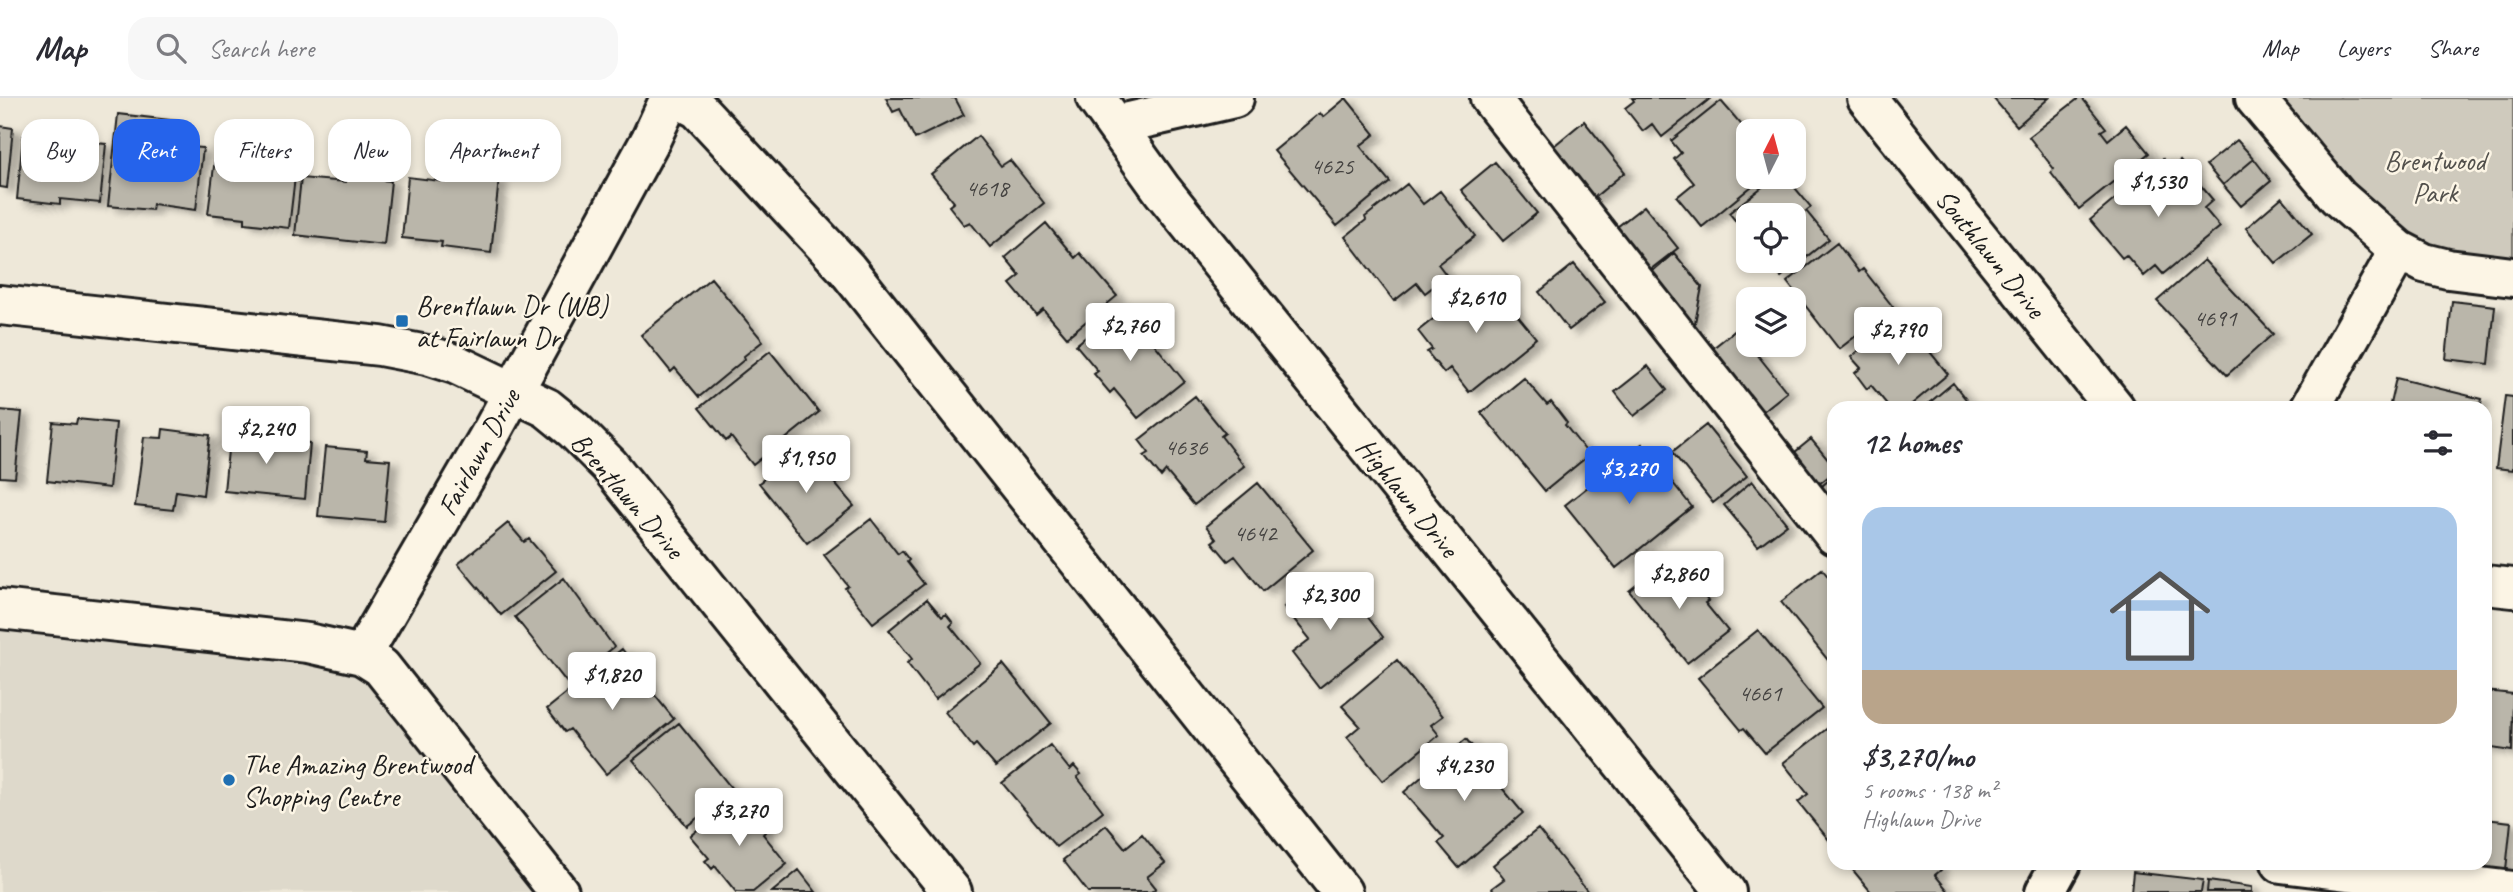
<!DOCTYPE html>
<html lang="en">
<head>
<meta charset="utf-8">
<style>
  body { margin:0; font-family:Caveat,sans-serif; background:#f7f7f7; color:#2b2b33; height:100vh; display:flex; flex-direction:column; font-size:26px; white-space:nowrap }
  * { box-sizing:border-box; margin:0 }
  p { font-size:23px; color:#7c7c81 }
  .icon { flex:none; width:38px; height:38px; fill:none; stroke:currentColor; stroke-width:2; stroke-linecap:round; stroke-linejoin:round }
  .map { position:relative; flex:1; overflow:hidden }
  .sheet { position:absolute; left:1827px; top:303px; width:665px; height:469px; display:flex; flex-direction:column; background:#fff; border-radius:21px; box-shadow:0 4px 10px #0003 }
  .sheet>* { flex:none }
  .guide { position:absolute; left:21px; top:21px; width:665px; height:63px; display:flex; gap:14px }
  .needle { width:46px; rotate:6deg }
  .tools { position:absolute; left:1736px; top:21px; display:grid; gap:14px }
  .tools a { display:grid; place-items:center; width:70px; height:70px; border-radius:14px; background:#fff; box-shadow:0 4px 10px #0003; font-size:35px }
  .price { position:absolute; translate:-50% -60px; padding:0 16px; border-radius:7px; background:#fff; color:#222; font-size:23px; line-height:46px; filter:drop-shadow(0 2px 4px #0008) }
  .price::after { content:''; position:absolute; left:50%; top:42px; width:21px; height:16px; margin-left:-10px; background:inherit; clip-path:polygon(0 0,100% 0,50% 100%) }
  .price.current { background:#2563eb; color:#fff }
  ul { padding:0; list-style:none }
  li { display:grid; align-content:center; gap:14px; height:371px; padding:0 35px }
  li+li { border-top:2px solid #e1e1e2 }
  li span { display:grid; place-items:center; height:217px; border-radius:21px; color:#555 }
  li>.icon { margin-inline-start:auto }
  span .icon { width:126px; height:126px; fill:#fffc; stroke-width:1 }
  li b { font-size:30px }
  h2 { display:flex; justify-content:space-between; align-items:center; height:84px; padding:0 35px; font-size:30px }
  .chip { padding:0 24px; border-radius:21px; background:#fff; box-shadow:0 4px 10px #0003; font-size:24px; line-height:63px }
  .chip.current { background:#2563eb; color:#fff }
  header { display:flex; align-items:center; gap:42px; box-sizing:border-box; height:98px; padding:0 35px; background:#fff; border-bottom:2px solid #e1e1e2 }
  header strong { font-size:33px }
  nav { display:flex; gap:38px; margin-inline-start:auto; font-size:24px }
  .search { width:490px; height:63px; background:#f7f7f7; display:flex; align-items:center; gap:18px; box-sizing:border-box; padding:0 24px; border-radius:21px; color:#7c7c81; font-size:26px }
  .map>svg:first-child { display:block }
  .built { fill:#ded9cb }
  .green { fill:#cfcabd; stroke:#76736c; stroke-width:2 }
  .building { fill:#bab6aa; stroke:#1c1c1c; stroke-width:2; filter:url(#shadow) }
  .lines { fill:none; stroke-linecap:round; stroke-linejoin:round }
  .minor-casing { stroke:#1c1c1c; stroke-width:44 }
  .minor { stroke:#fcf5e5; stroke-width:38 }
  .poi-dot { fill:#1f6fb2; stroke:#fcf5e5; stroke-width:2.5 }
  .labels { text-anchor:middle; stroke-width:5; stroke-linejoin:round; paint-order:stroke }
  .number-label { font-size:24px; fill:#444240 }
  .park-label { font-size:28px; fill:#52504c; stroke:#fcf5e5 }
  .street-label { font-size:28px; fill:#1c1c1c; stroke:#fcf5e5 }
  .poi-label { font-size:28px; fill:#1c1c1c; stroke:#fcf5e5; text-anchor:start }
</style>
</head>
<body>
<header>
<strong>Map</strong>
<div class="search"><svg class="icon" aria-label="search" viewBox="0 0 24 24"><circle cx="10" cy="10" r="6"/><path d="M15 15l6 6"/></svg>Search here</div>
<nav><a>Map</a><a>Layers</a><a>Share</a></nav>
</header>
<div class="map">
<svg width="2513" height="794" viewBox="0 0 2513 794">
  <defs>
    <filter id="shadow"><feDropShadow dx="8" dy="4.5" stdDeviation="3.5" flood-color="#0004"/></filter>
  </defs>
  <rect width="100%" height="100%" fill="#eee8d9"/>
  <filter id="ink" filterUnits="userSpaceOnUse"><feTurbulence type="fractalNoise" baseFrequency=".0143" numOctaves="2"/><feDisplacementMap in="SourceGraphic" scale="14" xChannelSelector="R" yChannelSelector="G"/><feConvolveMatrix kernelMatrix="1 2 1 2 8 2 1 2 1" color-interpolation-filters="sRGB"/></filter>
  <g filter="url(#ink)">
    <path class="built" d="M0,510L367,570L550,794H0Z"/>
    <path class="green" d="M2255,0H2513V179L2448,171Z"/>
    <path class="building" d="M886,0H955L964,17L915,41L900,11L893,14Z
      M1346,0L1375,36L1360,48L1390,84L1337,128L1274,53L1320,15L1323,19Z
      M1632,0H1711L1662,39L1652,26L1643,33L1625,10L1634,3Z
      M1993,0H2049L2017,28Z
      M2079,0H2082L2106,30L2101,33L2108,42L2126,27L2149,55L2079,111L2051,75L2054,71L2029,39Z
      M1721,3L1745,31L1749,28L1753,33H1748V79H1763L1702,129L1677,99L1694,85L1674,61L1681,55L1671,43Z
      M118,16L178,23L175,48L203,50L196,112L153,106L152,112L108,108Z
      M1584,23L1625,74L1590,103L1549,52Z
      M0,28L13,30L7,90L0,89Z
      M23,38L106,46L100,105L60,101V106L17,101Z
      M978,38L1001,68L1010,62L1044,105L990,149L970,124L964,127L949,108L954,104L931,76Z
      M2237,42L2254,61L2223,87L2206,67Z
      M215,60L254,65L255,61L273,63L272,67L296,70L289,130L245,125V120L208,116Z
      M2163,61L2170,71L2180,63L2213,102L2204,110L2220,129L2163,176L2156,168L2144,178L2126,157L2122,160L2090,122Z
      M2254,61L2271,83L2241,108L2223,87Z
      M1495,64L1537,115L1503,143L1461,92Z
      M441,75L499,81L491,155L441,149L442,144L402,140L408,79L440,83Z
      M346,78L391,83L384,147L295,137L301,80L346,84Z
      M1775,79H1786L1811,109L1806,113L1829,141L1781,179L1768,163H1794V117H1748V138L1729,115Z
      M1407,86L1423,106L1440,93L1475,138L1438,166L1447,178L1425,195L1417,185L1394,203L1345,139L1366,122L1365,119Z
      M2282,99L2312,136L2276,165L2246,130Z
      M1644,108L1678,150L1642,178L1608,136Z
      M1046,125L1075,160L1080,155L1117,198L1067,239L1043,211L1036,217L1010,186L1020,178L1005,160Z
      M1837,145L1859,174L1863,171L1893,209L1839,251L1787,184Z
      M1674,155L1702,189L1693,235L1648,177Z
      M2204,162L2273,236L2227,277L2157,203Z
      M1574,166L1605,204L1569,232L1539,194Z
      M1486,179L1536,240L1469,294L1450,270L1444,275L1427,254L1432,251L1418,233Z
      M711,180L763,243L744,258L745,261L699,299L675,270L671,274L641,237Z
      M2452,203L2495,208L2489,266L2446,261Z
      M1124,208L1184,283L1138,320L1114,291L1110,295L1094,276L1098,273L1076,247Z
      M1897,222L1913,242L1918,239L1948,276L1907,310H1890L1871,287L1867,291L1855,275L1861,270L1851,259Z
      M1737,231L1787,294L1758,317L1708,254Z
      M770,253L819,314L753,367L731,339L726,343L699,310Z
      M1648,268L1667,292L1634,318L1615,294Z
      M1524,280L1547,307L1551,304L1567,325L1565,327L1589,357L1545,393L1481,315Z
      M2396,280L2482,301L2480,310H2389Z
      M1953,285L1972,309L1973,307L1976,310H1923Z
      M1195,298L1225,335L1221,338L1244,368L1194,407L1166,373L1161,379L1144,358L1149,355L1139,342Z
      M2505,298L2513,299V372L2496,370Z
      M0,312L22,314L15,380L0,379Z
      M77,321L116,325L109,390L47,383L53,324L76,326Z
      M1706,327L1747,378L1713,405L1672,354Z
      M163,331L210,337L203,397L176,393L173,412L135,408L144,339L162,340Z
      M230,332L273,337V341L310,345L305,401L224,393Z
      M1811,341L1834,369V374L1814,390L1789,359Z
      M1642,346L1692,409L1616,470L1565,407Z
      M325,349L367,353L366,360L390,362L384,424L318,418Z
      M804,349L821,370L824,368L833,378L831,381L854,408L807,445L759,385Z
      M1834,378V415L1816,393Z
      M1752,383L1787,426L1758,448L1724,407Z
      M1258,385L1313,452L1263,493L1235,458L1228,463L1212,444L1216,441L1206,428Z
      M871,421L898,456L902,453L909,462L907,464L924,486L873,525L845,490L848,488L824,457Z
      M508,425L524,444L529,441L556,473L501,517L458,466Z
      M1669,461L1688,485L1692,482L1708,503L1705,505L1728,533L1687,565L1629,493Z
      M1822,471L1834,486V564L1831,566L1781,504Z
      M564,480L614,549L568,586L515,519Z
      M1319,482L1338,506L1350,496L1383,539L1319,590L1292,555L1310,541L1284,509Z
      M927,501L942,519L946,516L953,525L950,528L980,565L935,601L907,565L912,561L889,532Z
      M1758,532L1822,610L1765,655L1744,630L1741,632L1698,580Z
      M622,551L650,586L648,589L674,621L606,676L570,631L565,634L547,611Z
      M1397,562L1443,618L1431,627L1439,637L1383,683L1347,639L1360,628L1342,608Z
      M1003,566L1051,625L996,669L976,646L973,649L945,614Z
      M2485,593L2513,596L2512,653L2485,649Z
      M679,625L733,692L687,728L633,662Z
      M1834,625V746L1833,747L1798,704L1808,696L1783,665Z
      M1466,641L1500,681L1497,684L1523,715L1459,770L1438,745L1444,740L1404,694Z
      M1050,647L1070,672L1074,668L1081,676L1077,679L1103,713L1056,749L1002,685Z
      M738,699L766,733L763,736L787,766L753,794H736L715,768L712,771L705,763L709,760L690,738Z
      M2485,721L2511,724L2506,772L2462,767V765H2485Z
      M1106,727L1125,750L1142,736L1165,765L1147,779L1156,790L1151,794H1088L1063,762Z
      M1538,731L1588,794H1495L1492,790L1504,781L1493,767Z
      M1847,765H1935L1941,772L1935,777L1949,794H1871Z
      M799,772L816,794H772Z
      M2133,774L2203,782L2201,794H2131Z
      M2208,783L2252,789V794H2207Z"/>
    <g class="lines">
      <defs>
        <path id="minor" d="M677,0L698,11L847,171L1342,794
          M1096,0L1162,92L1726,794
          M1490,0L1834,437
          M1867,0L2115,310
          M2255,0L2338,99L2399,152L2424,165L2448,171L2513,179
          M1116,27L1234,0
          M0,207L380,248L427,257L455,266L547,310L574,332L609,367L952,794
          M2310,310L2399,152
          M2485,487L2513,490
          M0,511L308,545L362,557L381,569L559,794
          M362,557L492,333L651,41L670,0
          M2281,765L2513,793
          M2045,794L2061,765"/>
      </defs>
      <use href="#minor" class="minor-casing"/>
      <use href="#minor" class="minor"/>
    </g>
  </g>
  <g class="poi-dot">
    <rect x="395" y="216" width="14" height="14" rx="3.5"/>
    <circle cx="229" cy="682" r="7"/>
  </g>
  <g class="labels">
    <g class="number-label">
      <text x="1332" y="76">4625</text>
      <text x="987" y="98">4618</text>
      <text x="2215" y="228">4691</text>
      <text x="1186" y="357">4636</text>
      <text x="1255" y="443">4642</text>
      <text x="1760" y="603">4661</text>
    </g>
    <g class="park-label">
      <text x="2435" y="72">Brentwood<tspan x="2435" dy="32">Park</tspan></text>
    </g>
    <g class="street-label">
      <text transform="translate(1991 155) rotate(51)" y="10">Southlawn Drive</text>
      <text transform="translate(478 354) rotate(-61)" y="10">Fairlawn Drive</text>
      <text transform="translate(628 397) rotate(49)" y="10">Brentlawn Drive</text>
      <text transform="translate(1408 399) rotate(51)" y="10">Highlawn Drive</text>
    </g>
    <g class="poi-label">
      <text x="416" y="217">Brentlawn Dr (WB)<tspan x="416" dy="32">at Fairlawn Dr</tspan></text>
      <text x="243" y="676">The Amazing Brentwood<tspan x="243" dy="32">Shopping Centre</tspan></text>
    </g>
  </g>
</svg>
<div class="tools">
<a><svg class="needle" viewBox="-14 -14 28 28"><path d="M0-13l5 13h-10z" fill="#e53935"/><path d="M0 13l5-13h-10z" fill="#7c7c81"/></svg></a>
<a><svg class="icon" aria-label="locate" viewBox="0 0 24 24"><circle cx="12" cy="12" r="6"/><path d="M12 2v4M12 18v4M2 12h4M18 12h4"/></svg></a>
<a><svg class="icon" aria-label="layers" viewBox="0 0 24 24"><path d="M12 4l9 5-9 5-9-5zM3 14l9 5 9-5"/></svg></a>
</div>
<b class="price" style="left:2158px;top:121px">$1,530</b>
<b class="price" style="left:1476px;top:237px">$2,610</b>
<b class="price" style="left:1130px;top:265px">$2,760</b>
<b class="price" style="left:1898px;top:269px">$2,790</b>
<b class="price" style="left:266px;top:368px">$2,240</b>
<b class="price" style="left:806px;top:397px">$1,950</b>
<b class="price current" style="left:1629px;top:408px">$3,270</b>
<b class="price" style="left:1679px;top:513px">$2,860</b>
<b class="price" style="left:1330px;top:534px">$2,300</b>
<b class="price" style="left:612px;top:614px">$1,820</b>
<b class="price" style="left:1464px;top:705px">$4,230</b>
<b class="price" style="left:739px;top:750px">$3,270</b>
<div class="guide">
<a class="chip">Buy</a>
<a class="chip current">Rent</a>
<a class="chip">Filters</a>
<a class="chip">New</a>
<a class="chip">Apartment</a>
</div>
<section class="sheet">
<h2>12 homes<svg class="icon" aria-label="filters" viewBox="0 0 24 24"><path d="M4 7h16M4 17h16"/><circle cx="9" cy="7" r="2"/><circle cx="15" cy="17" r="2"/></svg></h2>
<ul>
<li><span style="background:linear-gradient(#a9c7e8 75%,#b9a48a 0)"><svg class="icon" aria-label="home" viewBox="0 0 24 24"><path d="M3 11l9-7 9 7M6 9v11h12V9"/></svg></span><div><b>$3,270/mo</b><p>5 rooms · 138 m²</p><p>Highlawn Drive</p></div></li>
</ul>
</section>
</div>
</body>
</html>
